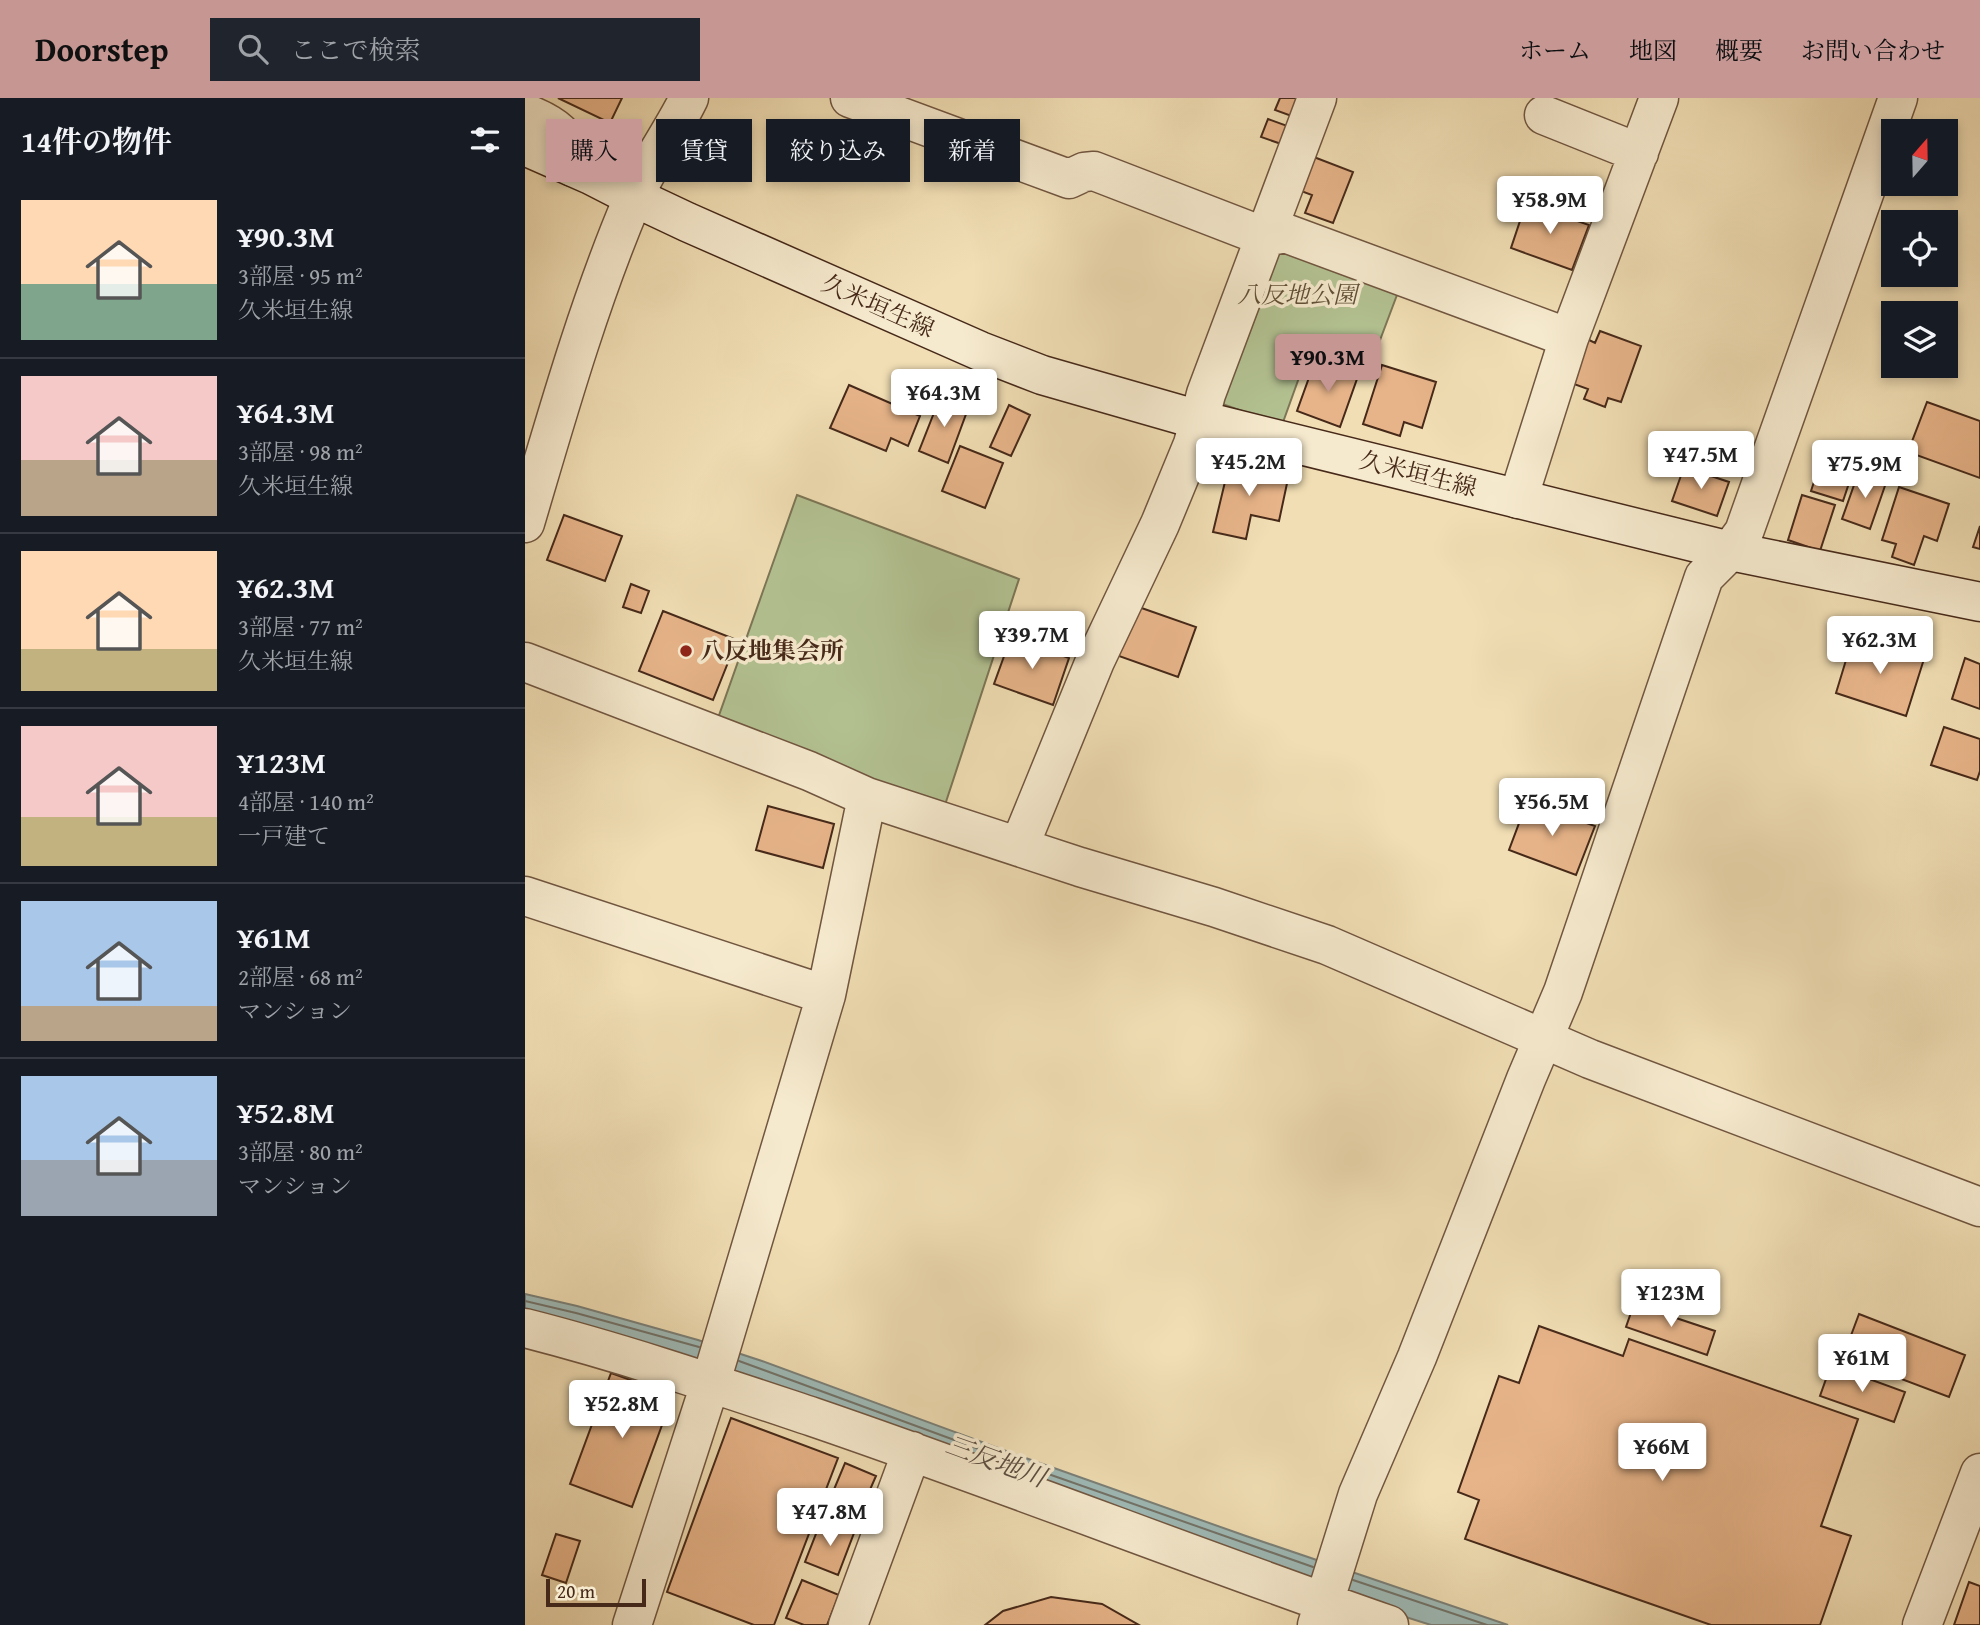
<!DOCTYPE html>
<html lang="ja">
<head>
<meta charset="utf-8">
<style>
  body { margin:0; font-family:"Gentium Book Plus","Noto Serif JP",serif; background:#20242c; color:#f1f3f6; height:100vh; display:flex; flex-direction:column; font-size:26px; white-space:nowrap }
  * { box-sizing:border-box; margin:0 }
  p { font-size:23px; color:#9ea1a6 }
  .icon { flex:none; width:38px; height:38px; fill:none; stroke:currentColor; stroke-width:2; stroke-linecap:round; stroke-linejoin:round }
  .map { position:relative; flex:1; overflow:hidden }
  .details { display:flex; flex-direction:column; background:#171b24; width:525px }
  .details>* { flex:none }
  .guide { position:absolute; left:21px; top:21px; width:665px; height:63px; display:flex; gap:14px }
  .needle { width:46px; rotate:20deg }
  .tools { position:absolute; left:1356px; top:21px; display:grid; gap:14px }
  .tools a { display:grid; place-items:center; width:77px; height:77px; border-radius:0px; background:#171b24; box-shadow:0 4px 10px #0003; font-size:35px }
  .scale { position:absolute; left:21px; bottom:18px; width:100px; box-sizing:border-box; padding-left:7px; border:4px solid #462919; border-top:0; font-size:19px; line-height:24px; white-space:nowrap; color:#462919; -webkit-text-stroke:5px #f6eace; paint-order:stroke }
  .price { position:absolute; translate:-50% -60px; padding:0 16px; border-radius:7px; background:#fff; color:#222; font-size:23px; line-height:46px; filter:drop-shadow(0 2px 4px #0008) }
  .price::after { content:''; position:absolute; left:50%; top:42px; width:21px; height:16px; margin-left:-10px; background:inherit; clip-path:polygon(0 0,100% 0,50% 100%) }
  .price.current { background:#c59692; color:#111 }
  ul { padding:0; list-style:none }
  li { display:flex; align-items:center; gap:21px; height:175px; padding:0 21px }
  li+li { border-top:2px solid #363941 }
  li span { display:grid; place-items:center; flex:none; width:196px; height:140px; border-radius:0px; color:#555 }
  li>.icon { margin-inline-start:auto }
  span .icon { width:84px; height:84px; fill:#fffc; stroke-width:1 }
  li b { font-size:30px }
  h2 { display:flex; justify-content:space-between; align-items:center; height:84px; padding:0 21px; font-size:30px }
  .chip { padding:0 24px; border-radius:0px; background:#171b24; box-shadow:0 4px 10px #0003; font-size:24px; line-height:63px }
  .chip.current { background:#c59692; color:#111 }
  header { display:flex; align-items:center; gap:42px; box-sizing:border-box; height:98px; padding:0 35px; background:#c59692; color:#111 }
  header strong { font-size:33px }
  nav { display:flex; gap:38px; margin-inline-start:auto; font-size:24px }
  .search { width:490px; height:63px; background:#20242c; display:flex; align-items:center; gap:18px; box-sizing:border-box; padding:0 24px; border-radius:0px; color:#9ea1a6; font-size:26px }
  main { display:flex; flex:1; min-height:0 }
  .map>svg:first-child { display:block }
  .green { fill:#b3c292; stroke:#7c7656; stroke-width:2 }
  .water { fill:#9ebab7; stroke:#7b8078; stroke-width:2 }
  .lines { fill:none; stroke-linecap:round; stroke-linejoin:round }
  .shore { stroke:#727268; stroke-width:2 }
  .building { fill:#e7b489; stroke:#462919; stroke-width:2 }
  .minor-casing { stroke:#715640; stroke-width:41 }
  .secondary-casing { stroke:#462919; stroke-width:41 }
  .minor { stroke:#f6eace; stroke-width:38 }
  .secondary { stroke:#f6eace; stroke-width:38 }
  .poi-dot { fill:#8f2418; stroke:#f6eace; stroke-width:2.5 }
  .labels { text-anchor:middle; stroke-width:7; stroke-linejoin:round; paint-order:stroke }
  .park-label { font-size:24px; font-style:italic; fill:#614f37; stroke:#f6eace }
  .street-label { font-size:24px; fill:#462919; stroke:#f6eace }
  .poi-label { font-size:24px; font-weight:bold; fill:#462919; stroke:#f6eace; text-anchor:start }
  .water-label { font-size:26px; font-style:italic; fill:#5c4d40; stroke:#f6eace }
</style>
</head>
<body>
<header>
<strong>Doorstep</strong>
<div class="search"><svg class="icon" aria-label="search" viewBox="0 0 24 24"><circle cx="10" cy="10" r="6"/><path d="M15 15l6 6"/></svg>ここで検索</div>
<nav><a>ホーム</a><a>地図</a><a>概要</a><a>お問い合わせ</a></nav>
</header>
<main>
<section class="details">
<h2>14件の物件<svg class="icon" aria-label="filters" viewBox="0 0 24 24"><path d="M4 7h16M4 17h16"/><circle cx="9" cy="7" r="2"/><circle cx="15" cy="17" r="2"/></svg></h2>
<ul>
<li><span style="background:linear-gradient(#ffd9b3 60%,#7fa58c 0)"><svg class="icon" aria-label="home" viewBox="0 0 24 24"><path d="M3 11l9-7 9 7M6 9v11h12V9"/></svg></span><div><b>¥90.3M</b><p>3部屋 · 95 m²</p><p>久米垣生線</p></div></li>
<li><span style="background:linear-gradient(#f6c9c9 60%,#b9a48a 0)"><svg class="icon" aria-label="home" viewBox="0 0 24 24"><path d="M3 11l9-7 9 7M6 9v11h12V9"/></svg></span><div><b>¥64.3M</b><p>3部屋 · 98 m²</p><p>久米垣生線</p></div></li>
<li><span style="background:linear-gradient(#ffd9b3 70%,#c2b280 0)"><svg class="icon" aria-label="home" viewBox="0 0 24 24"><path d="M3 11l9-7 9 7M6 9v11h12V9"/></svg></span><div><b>¥62.3M</b><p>3部屋 · 77 m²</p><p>久米垣生線</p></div></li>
<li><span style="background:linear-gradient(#f6c9c9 65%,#c2b280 0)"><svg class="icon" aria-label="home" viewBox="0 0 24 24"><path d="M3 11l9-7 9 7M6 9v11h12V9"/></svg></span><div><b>¥123M</b><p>4部屋 · 140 m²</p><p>一戸建て</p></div></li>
<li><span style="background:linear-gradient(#a9c7e8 75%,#b9a48a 0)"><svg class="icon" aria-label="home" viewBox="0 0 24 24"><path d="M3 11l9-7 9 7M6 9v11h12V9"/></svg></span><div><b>¥61M</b><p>2部屋 · 68 m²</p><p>マンション</p></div></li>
<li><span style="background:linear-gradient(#a9c7e8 60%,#9aa5b1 0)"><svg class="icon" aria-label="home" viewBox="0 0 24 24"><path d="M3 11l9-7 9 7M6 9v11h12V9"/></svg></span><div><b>¥52.8M</b><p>3部屋 · 80 m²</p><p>マンション</p></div></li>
</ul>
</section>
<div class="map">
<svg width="1455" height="1527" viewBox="0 0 1455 1527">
  <rect width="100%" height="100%" fill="#f1deb4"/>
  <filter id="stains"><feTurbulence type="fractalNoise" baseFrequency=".00286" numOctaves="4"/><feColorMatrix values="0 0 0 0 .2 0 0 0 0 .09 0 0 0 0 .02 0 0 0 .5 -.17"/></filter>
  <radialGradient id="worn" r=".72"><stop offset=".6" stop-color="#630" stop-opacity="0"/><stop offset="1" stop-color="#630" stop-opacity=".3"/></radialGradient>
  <path class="green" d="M744,147L875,189L849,258L789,238L757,327L686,302Z
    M272,397L494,481L418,713L192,623Z"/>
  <path class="water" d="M0,1196L52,1208L173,1242L237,1263L495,1358L721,1438L983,1527H906L725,1470L0,1222Z"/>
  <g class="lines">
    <path class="shore" d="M0,1203L51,1215L174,1249
      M214,1263L492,1365L788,1469
      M828,1482L962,1527"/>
  </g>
  <path class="building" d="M33,0H97L85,25Z
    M755,0H779L772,20L750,12Z
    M743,21L768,30L762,48L736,39Z
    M781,56L828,74L808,125L780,115L787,97L768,90Z
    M1001,105L1064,127L1047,172L986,150Z
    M1075,233L1116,248L1096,304L1083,300L1080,309L1059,301L1063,291L1046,285L1062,241L1070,245Z
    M790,263L833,278L815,329L772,313Z
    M857,267L911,284L897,330L879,324L875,338L838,326Z
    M324,287L395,318L383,348L366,340L361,353L305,330Z
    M416,297L444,308L423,365L394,353Z
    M1402,304L1455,323V380L1383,354Z
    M484,307L505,317L486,358L465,349Z
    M435,348L478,365L460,410L417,393Z
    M1299,353L1331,364L1318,403L1286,393Z
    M705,363L764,376L754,423L726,417L721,441L688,434Z
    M1159,369L1204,384L1192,418L1147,403Z
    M1334,373L1362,382L1345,431L1317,421Z
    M1374,389L1424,406L1412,443L1399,438L1389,467L1367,459L1371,446L1357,442Z
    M1277,397L1310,407L1295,453L1263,442Z
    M39,417L97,438L80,483L22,462Z
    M1455,428V451L1448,449Z
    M106,486L124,493L116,515L98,509Z
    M608,507L671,529L653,579L591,557Z
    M138,513L212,542L188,602L114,573Z
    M486,539L544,560L528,607L469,586Z
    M1328,539L1399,561L1381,618L1311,595Z
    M1440,560L1455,566V611L1427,601Z
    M1419,629L1455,641V673L1452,682L1406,667Z
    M1002,704L1070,728L1051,777L984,752Z
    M243,708L309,726L298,770L231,752Z
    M1109,1206L1190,1233L1182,1257L1101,1229Z
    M1334,1216L1440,1257L1424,1299L1318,1259Z
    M1014,1228L1098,1258L1104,1241L1333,1321L1296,1428L1326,1438L1295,1527H1186L940,1441L954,1402L933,1394L974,1278L994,1285Z
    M1306,1267L1380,1294L1369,1324L1295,1298Z
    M86,1275L148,1297L107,1409L45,1386Z
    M206,1320L313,1360L249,1527H229L142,1494Z
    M320,1365L351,1378L330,1426L300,1413Z
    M296,1423L329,1435L313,1477L280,1464Z
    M31,1436L55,1443L41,1485L17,1477Z
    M277,1482L314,1497L302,1527H279L261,1520Z
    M1444,1484L1455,1488V1527H1429Z
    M526,1499L577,1506L614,1527H460L478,1513Z"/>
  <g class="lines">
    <defs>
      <path id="minor" d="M325,0L544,81L559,74L569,73L740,139L760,135L1044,240
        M0,15C26,25 49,38 48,69
        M1019,17L1114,55
        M993,401L1044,240L1134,0
        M0,425C32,317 63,207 107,103C122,68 147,35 164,0
        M0,564L284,673L342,699L301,897L187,1280L107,1527
        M342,699L555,769L689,809L802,847L1065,961L1455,1109
        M494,749L570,563L635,426L668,346L681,296L792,0
        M0,798L301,897
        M0,1230C98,1255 192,1287 288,1319C481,1385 671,1460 864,1527
        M323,1527L387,1353
        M792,1527L833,1396L892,1259L1001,981L1038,894L1179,479L1205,453L1219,434L1373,0
        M1397,1527L1455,1375"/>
      <path id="secondary" d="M0,48L66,77L109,99L162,124L455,253L517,277L674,322L1205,453L1455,504"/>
    </defs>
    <use href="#minor" class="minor-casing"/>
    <use href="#secondary" class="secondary-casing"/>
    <use href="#minor" class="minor"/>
    <use href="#secondary" class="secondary"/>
  </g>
  <circle class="poi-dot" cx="161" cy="553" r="7"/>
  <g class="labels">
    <g class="park-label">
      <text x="772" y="205">八反地公園</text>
    </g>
    <g class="street-label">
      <text transform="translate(353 208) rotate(24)" y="8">久米垣生線</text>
      <text transform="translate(893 376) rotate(14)" y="8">久米垣生線</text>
    </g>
    <g class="poi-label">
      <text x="175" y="561">八反地集会所</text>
    </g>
    <g class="water-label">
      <text transform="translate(471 1363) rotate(20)" y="9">三反地川</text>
    </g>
  </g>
  <rect width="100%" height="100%" filter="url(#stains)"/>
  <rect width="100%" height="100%" fill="url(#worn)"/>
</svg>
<div class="tools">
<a><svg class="needle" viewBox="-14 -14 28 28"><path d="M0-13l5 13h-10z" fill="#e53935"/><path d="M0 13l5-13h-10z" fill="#9ea1a6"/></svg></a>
<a><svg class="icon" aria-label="locate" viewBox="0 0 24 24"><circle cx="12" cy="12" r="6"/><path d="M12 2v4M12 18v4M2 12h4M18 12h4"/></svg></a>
<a><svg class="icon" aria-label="layers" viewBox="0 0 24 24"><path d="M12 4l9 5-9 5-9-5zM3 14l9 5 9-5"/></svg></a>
</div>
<div class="scale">20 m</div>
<b class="price" style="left:1025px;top:138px">¥58.9M</b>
<b class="price current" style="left:803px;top:296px">¥90.3M</b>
<b class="price" style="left:419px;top:331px">¥64.3M</b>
<b class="price" style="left:1176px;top:393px">¥47.5M</b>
<b class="price" style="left:724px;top:400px">¥45.2M</b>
<b class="price" style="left:1340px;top:402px">¥75.9M</b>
<b class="price" style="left:507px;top:573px">¥39.7M</b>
<b class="price" style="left:1355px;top:578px">¥62.3M</b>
<b class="price" style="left:1027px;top:740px">¥56.5M</b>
<b class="price" style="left:1146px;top:1231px">¥123M</b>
<b class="price" style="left:1337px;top:1296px">¥61M</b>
<b class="price" style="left:97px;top:1342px">¥52.8M</b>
<b class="price" style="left:1137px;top:1385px">¥66M</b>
<b class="price" style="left:305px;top:1450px">¥47.8M</b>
<div class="guide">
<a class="chip current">購入</a>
<a class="chip">賃貸</a>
<a class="chip">絞り込み</a>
<a class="chip">新着</a>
</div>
</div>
</main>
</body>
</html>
